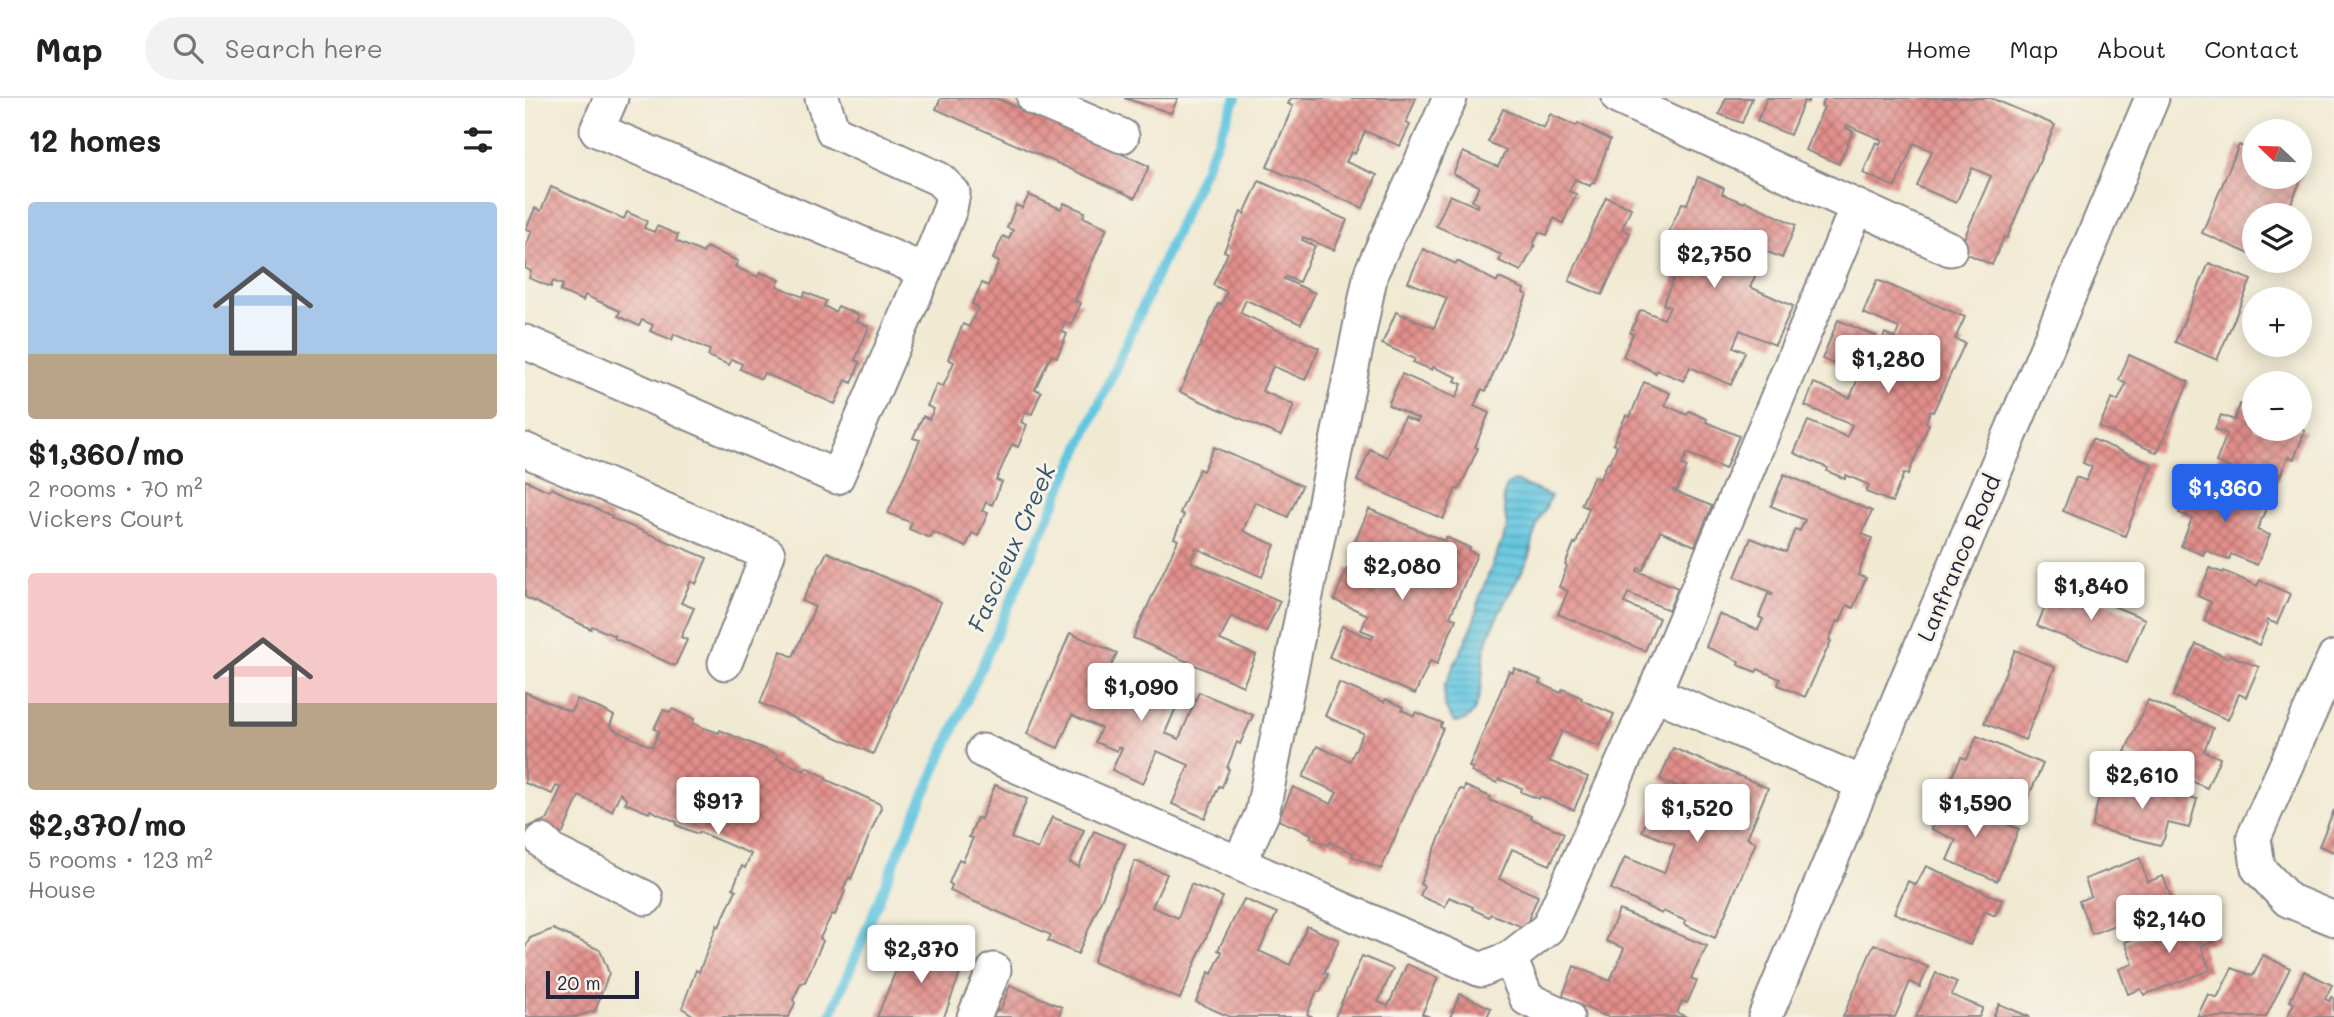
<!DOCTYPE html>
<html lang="en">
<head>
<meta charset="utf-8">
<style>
  body { margin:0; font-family:Mali,sans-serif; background:#f2f2f2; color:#222; height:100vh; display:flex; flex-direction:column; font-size:26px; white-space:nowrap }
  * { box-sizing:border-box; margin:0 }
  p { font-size:23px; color:#767676 }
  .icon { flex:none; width:38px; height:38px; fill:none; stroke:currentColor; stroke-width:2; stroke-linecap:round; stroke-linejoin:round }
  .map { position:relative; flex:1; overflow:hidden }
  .panel { display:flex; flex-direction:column; background:#fff; width:525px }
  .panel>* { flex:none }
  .needle { width:46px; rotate:293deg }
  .tools { position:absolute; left:1717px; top:21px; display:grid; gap:14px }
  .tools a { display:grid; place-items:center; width:70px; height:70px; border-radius:50%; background:#fff; box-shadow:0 4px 18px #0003; font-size:35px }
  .scale { position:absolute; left:21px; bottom:18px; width:93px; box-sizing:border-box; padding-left:7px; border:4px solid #22223b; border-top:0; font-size:19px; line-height:24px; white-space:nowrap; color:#22223b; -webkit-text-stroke:5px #f7f3e8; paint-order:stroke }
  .price { position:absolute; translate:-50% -60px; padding:0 16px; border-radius:7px; background:#fff; color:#222; font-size:23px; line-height:46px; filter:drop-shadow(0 2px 4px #0008) }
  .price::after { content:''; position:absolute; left:50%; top:42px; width:21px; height:16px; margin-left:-10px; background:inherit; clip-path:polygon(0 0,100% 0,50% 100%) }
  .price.current { background:#2563eb; color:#fff }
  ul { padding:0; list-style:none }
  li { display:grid; align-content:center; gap:14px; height:371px; padding:0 28px }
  li span { display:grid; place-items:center; height:217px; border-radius:7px; color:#555 }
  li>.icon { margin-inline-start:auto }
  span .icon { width:126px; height:126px; fill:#fffc; stroke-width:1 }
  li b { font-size:30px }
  h2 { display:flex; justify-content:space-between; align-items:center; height:84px; padding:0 28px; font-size:30px }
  header { display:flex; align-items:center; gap:42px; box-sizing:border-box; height:98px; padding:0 35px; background:#fff; border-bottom:2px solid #e0e0e0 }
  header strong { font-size:33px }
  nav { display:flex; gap:38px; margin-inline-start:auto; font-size:24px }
  .search { width:490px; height:63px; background:#f2f2f2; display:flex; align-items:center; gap:18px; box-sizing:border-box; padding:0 24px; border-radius:38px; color:#767676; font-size:26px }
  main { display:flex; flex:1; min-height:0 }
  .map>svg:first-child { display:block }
  .water { fill:url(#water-rules); stroke:#42748e; stroke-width:2 }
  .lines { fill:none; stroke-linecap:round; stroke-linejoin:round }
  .stream { stroke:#63c6e0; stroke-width:10 }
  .building { fill:url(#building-cross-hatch) }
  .minor-casing { stroke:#8a8687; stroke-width:37 }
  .minor { stroke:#fff; stroke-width:33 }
  .labels { text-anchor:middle; stroke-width:6; stroke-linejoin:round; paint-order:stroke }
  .street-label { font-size:23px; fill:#22223b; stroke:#f7f3e8 }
  .water-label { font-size:24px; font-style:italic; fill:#36536d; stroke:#f7f3e8 }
</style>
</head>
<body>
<header>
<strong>Map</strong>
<div class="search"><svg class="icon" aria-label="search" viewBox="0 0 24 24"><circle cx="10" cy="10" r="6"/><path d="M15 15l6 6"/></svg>Search here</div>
<nav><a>Home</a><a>Map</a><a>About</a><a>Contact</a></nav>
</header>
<main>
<section class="panel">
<h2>12 homes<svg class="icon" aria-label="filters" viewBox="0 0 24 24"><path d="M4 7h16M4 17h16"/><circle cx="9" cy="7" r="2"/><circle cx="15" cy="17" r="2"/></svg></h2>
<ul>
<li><span style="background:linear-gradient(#a9c7e8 70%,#b9a48a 0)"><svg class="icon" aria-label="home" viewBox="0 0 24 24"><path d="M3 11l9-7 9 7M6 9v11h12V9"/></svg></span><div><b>$1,360/mo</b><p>2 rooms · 70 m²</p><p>Vickers Court</p></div></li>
<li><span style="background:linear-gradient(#f6c9c9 60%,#b9a48a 0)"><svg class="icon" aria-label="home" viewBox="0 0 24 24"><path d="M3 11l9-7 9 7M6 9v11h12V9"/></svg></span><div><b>$2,370/mo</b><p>5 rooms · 123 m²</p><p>House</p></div></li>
</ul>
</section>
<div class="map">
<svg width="1809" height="919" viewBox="0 0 1809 919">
  <defs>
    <pattern id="water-rules" width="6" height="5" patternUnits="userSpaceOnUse" patternTransform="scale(1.75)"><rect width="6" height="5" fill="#63c6e0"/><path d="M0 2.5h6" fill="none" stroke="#51a0b7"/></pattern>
    <pattern id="building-cross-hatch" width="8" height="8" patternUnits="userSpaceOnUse" patternTransform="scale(1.75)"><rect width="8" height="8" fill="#e28f8b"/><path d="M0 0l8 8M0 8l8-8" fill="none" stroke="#b77473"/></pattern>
  </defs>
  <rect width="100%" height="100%" fill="#f7f3e8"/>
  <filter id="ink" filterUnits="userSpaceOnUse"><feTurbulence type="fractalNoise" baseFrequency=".0143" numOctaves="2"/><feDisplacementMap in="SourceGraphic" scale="14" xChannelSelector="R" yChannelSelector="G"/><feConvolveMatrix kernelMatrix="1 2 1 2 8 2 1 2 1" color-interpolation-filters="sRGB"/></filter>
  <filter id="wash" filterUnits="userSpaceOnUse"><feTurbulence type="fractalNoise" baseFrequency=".00686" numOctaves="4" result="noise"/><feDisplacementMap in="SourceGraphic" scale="28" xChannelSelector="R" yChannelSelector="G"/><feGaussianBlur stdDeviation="1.57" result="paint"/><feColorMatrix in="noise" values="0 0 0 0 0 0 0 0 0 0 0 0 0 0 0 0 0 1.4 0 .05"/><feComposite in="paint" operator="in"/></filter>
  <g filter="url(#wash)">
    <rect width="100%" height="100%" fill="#f1ead3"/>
    <path class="water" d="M990,383L1026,398C1022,408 1016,417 1012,427C1008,439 1007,453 1002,464C987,492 968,520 960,552C956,574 960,625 929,624L920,609L919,589L948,527L955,498L982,430L978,398L982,387Z"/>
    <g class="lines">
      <path class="stream" d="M305,919L375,751L711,0"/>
    </g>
    <g id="blocks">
      <path class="building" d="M416,0H471L624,68L610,100L411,11Z
        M599,0H653L646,15Z
        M766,0H891L881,25L885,27L875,48L840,33L830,56L826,54L821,64L852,77L838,110L742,69L768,8L763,6Z
        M1201,0H1227L1217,25L1194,16Z
        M1242,0H1284L1283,4L1279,3L1265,37L1232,23Z
        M1300,0H1466L1530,27L1482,140L1479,139L1467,167L1434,152L1466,78L1447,70L1431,105L1392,88L1407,53L1389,45L1370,89L1338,75L1351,44L1355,46L1357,42L1322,27L1321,30L1328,33L1314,66L1280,52L1299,9L1296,8Z
        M978,11L1019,30L1025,16L1051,28L1053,25L1085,42L1069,85L1067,84L1065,88L1050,81L1044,93L1051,96L1038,125L1029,120L1022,137L1014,134L1008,147H1010L996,173L974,163L977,157L911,128L925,97L952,109L953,106L947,103L954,88L928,76L938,54L973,69L981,52L963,44Z
        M1714,47L1729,54V79H1774V73L1779,75L1761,117H1729L1727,157L1677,135Z
        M1173,79L1199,90L1197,96L1219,105L1220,103L1271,127L1257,160L1219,144L1214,156L1236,165L1225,189L1268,208L1250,247L1215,232L1208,249L1220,254L1206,287L1165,269L1159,283L1132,272L1131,275L1098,258L1108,236L1105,235L1115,213L1117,212L1139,221L1145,209L1138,206L1150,177L1157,180L1172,145L1144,133L1157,105L1162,106Z
        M734,83L822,122L809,152L778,139L777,142L790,148L774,184L761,179L759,181L790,195L776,226L721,202L715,215L794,250L780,282L748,268L737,293L769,307L756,338L655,294L693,206L696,207L702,194L688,187L703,155L699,153L716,114L719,116Z
        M26,89L99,121L102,114L122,123L119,130L129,134L132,128L153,137L151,143L178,155L181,149L213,163L210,169L233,179L235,174L255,182L252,188L278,199L280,194L301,203L299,208L310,214L313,208L334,217L331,223L344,229L330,262L335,264L327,285L321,282L310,306L239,275L236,281L215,271L217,266L207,261L204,267L183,258L185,252L149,236L147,242L125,233L128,227L117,222L114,228L93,218L95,213L60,197L58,203L35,193L38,187L28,183L26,189L4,180L6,173L0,170V150L7,133L1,131L10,110L16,113Z
        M504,97L536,111L539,105L560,114L558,119L582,130L550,203L556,205L546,226L540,224L536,233L542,236L532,259L526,257L510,291L516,294L507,316L501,314L496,324L502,327L493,349L487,346L471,382L477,384L467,407L461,404L457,413L463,415L453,438L447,435L441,449L408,434L405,440L384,431L387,425L363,415L395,342L388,340L398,318L404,321L409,311L402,308L412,286L418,289L429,264L423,261L438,226L444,229L453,209L447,206L457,185L463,188L474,164L468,161L478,138L484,141L488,132L482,130L491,107L497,110Z
        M1081,99L1106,110L1097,131L1105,135L1077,197L1044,183Z
        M898,151L931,166L932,163L972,184L974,180L999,191L998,195L1002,197L961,293L957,291L949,308L964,315L950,349L953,350L934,392L931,391L918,421L832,383L845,351L862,359L879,319L892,324L894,321L863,307L877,276L931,300L937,286L930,283L932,279L908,269L907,272L888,264L890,261L857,246L871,214L909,230L922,200L883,184Z
        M1684,165L1726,182L1692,262L1650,244Z
        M1352,182L1440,219L1430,241L1440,245L1408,314L1405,313L1401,324L1404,326L1383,377L1379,375L1367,404L1341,394L1344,387L1321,377L1320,381L1302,373L1303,370L1269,355L1283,323L1322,339L1327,327L1280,308L1289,285L1325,300L1334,278L1341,280L1360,235L1370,240L1374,230L1338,215Z
        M1313,222L1351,238L1335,277L1297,261Z
        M1604,257L1664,284L1632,355L1574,329L1587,300L1593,303L1601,286L1594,282Z
        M1119,284L1145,295L1140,307L1162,317L1164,313L1182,321L1181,324L1214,338L1200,371L1162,355L1157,367L1162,369L1152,392H1147L1187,408L1170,448L1135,433L1118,472L1113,470L1112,473L1153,490L1144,512L1103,495L1099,505L1134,520L1120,553L1033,516L1043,493L1034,489L1042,468L1040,467L1049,445L1051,446L1064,410L1056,407L1069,378L1075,381L1083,364L1085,365L1092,348L1088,346L1101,317L1105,319Z
        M1715,306L1729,312V331H1775L1780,333L1769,361L1763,359L1752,385L1729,374L1727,379L1691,364L1702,336L1690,331L1696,317L1709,322Z
        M1567,341L1627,366L1600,438L1538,413L1551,379L1561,383L1567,369L1558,365Z
        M689,349L777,388L763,419L730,404L718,433L750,447L737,479L671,450L666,464L755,503L741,534L706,518L695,542L731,557L718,588L608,540L653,442L649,440L659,417L655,415L674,371L678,373Z
        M1259,376L1347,413L1337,436L1347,440L1333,477L1341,480L1328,510L1322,507L1315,524L1312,523L1304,542L1306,543L1280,599L1253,587L1255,581L1233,571L1231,574L1213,567L1214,563L1181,549L1194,516L1233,532L1238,521L1234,519L1243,496L1247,497L1248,495L1210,479L1226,440L1261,454L1270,431L1275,433L1280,422L1246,408Z
        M0,382L24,393L26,390L87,418L86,420L182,460L171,486L166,483L156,505L169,510L156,539L162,542L150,568L89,540L90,538L67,528L66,531L0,499Z
        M1683,383L1742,408L1732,432L1745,437L1732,467L1706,456L1704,462L1680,452L1678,457L1656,448L1667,420L1654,415L1664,393L1677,399Z
        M844,411L919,443L921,439L945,450L944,453L952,456L925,519L931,521L912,566L905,563L890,596L804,559L817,528L847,541L849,537L836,532L843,517L809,502L822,470L856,485L867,459L830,443Z
        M302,454L416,504L348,656L235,605L256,553L268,559L290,509L277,503Z
        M1685,470L1698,475L1699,473L1732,488L1735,482L1765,496L1752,526L1742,522L1741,525L1743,526L1734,547L1679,523L1686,504L1673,498Z
        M1530,484L1620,521L1602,564L1512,528Z
        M545,535L592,555L570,605L584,611L602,570L624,579L622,584L656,598L640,635L654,641L674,594L728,617L715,646L712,644L702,670L704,671L697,689L694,688L680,720L647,706L664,667L632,653L618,686L587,672L597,650L593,649L592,653L570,644L576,630L547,617L533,650L502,636Z
        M1671,546L1703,560L1705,557L1734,569L1721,599L1714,596L1703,622L1648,598Z
        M1490,552L1530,569L1500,642L1459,625Z
        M989,570L1016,582L1014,585L1036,595L1038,591L1057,600L1056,602L1089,616L1075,649L1037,633L1024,663L1063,679L1049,712L1015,698L1014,701L996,694L997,690L974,681L972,685L946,674L948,670L944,669L984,573L988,575Z
        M814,585L859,604L861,601L878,609L877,612L889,618L891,614L917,625L915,629L918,630L856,771L827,758L828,755L805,744L803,747L785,740L787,736L753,722L768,689L806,706L812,694L778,679L792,648L825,663L838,635L800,618Z
        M0,594L46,614L52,601L80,613L89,618L85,627L88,631L127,649L134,633L129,631L138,612L145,614L147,611L169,621L168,625L176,629L194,635L195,632L253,657L252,660L279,673L281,669L301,679L300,681L355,706L356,710L326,781L324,779L318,791L320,793L310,817L307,816L295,840L298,843L280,884L276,885L268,902L270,905L264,919H171L157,910L171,872L174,874L192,827L194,829L211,792L208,790L217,768L220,770L226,756L174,734L173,736L151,727L152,724L125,712L124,715L100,705L102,702L95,695L87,713L54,698L38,735L0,750V730L23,721L36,690L31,688L27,696L0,685Z
        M1623,602L1688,630L1679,653L1695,660L1682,690L1600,654Z
        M1452,638L1518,666L1495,718L1423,688L1436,659L1442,661Z
        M1148,650L1243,690L1222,740L1231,744L1190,840L1159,826L1161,823L1138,813L1137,816L1086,791L1100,759L1139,775L1150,747L1117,733L1130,701L1148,709L1156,690L1135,681Z
        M1588,680L1672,701L1664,730L1643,725L1639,741L1635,747L1567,729L1575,694L1584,696Z
        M470,687L502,701L486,740L513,751L527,719L559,732L545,765L554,769L569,733L600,746L553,856L523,843L526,837L425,793L427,787L424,785L434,761L438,763L448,740L444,739L452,720L456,721Z
        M940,688L966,699L964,702L1006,718L1005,720L1039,735L1025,767L987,751L974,781L1013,798L1000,830L966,816L964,819L947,811L948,809L924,799L920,809L895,798L899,788L895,786L935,691L939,692Z
        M1419,700L1494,731L1472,783L1422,762L1431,742L1406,731Z
        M1809,712V754L1794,748Z
        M1615,760L1622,784L1638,778L1650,810L1612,825L1610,819L1567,836L1554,803L1566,798L1560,781Z
        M610,763L642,776L627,809L653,820L666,786L698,799L655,901L568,864Z
        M1401,768L1477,802L1470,818L1460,813L1445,847L1369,815L1383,783L1391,787Z
        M719,801L752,815L734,853L765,867L782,828L814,842L799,875L803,876L795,894L792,893L782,916L788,919H705L671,904L684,874L687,876L697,854L693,852Z
        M1094,812L1182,848L1166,880L1172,883L1162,905L1157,903L1152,915L1162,919H1083L1037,900L1049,868L1085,883L1099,850L1081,843Z
        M1682,812L1693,842L1676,848L1685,872L1619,897L1616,891L1603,896L1594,871L1608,866L1600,844Z
        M28,831L75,852L84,875L70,913L50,919H0V850L5,840Z
        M383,843L438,867L419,919H352Z
        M1349,846L1403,869L1395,889L1385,884L1370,919H1318Z
        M1738,857L1765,870L1741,919H1672L1683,896L1692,900L1707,870L1728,878Z
        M837,858L868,871L853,904L863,908L882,866L913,880L897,916L905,919H810Z
        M1779,873L1807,887L1800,901L1804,903L1806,899L1809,901V919H1762L1769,905L1765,903Z
        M1411,875L1432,884L1426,897L1458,910L1454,919H1391Z
        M485,887L537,909L533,919H468L470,913L476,911Z
        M935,896L966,910L962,919H925Z
        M1474,906L1505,919H1468Z"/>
    </g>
  </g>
  <g filter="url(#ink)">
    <use href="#blocks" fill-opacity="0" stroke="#8a8687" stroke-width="2"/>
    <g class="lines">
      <defs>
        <path id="minor" d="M297,0L308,33L414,81L428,95L425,111L400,173
          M509,0L597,38
          M1094,0L1425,151
          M0,244L312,379L400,173L72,32L86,0
          M0,352L243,456L200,565
          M1809,560L1729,739L1733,770L1763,802L1809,821
          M1129,595L1339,686
          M458,653L956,872L985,860L1023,830L1129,595L1332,109
          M17,743L28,754L121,800
          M714,765L737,716L846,175L925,0
          M985,860L1002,901L1042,919
          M449,919L469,872
          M1240,919L1627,0"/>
      </defs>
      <use href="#minor" class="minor-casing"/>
      <use href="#minor" class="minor"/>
    </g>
  </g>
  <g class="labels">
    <g class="street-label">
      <text transform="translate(1434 460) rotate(-67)" y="8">Lanfranco Road</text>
    </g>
    <g class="water-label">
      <text transform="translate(487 450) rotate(-66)" y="8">Fascieux Creek</text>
    </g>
  </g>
</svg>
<div class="tools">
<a><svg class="needle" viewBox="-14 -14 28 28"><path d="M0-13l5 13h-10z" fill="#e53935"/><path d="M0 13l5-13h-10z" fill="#767676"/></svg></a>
<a><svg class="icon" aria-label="layers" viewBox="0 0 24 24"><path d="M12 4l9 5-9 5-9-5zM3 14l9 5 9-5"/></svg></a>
<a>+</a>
<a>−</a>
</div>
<div class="scale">20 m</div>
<b class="price" style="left:1189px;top:192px">$2,750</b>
<b class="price" style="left:1363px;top:297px">$1,280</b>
<b class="price current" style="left:1700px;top:426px">$1,360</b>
<b class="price" style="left:877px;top:504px">$2,080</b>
<b class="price" style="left:1566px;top:524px">$1,840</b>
<b class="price" style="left:616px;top:625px">$1,090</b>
<b class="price" style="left:1617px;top:713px">$2,610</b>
<b class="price" style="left:193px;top:739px">$917</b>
<b class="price" style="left:1450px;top:741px">$1,590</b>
<b class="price" style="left:1172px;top:746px">$1,520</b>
<b class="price" style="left:1644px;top:857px">$2,140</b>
<b class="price" style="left:396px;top:887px">$2,370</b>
</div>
</main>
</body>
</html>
